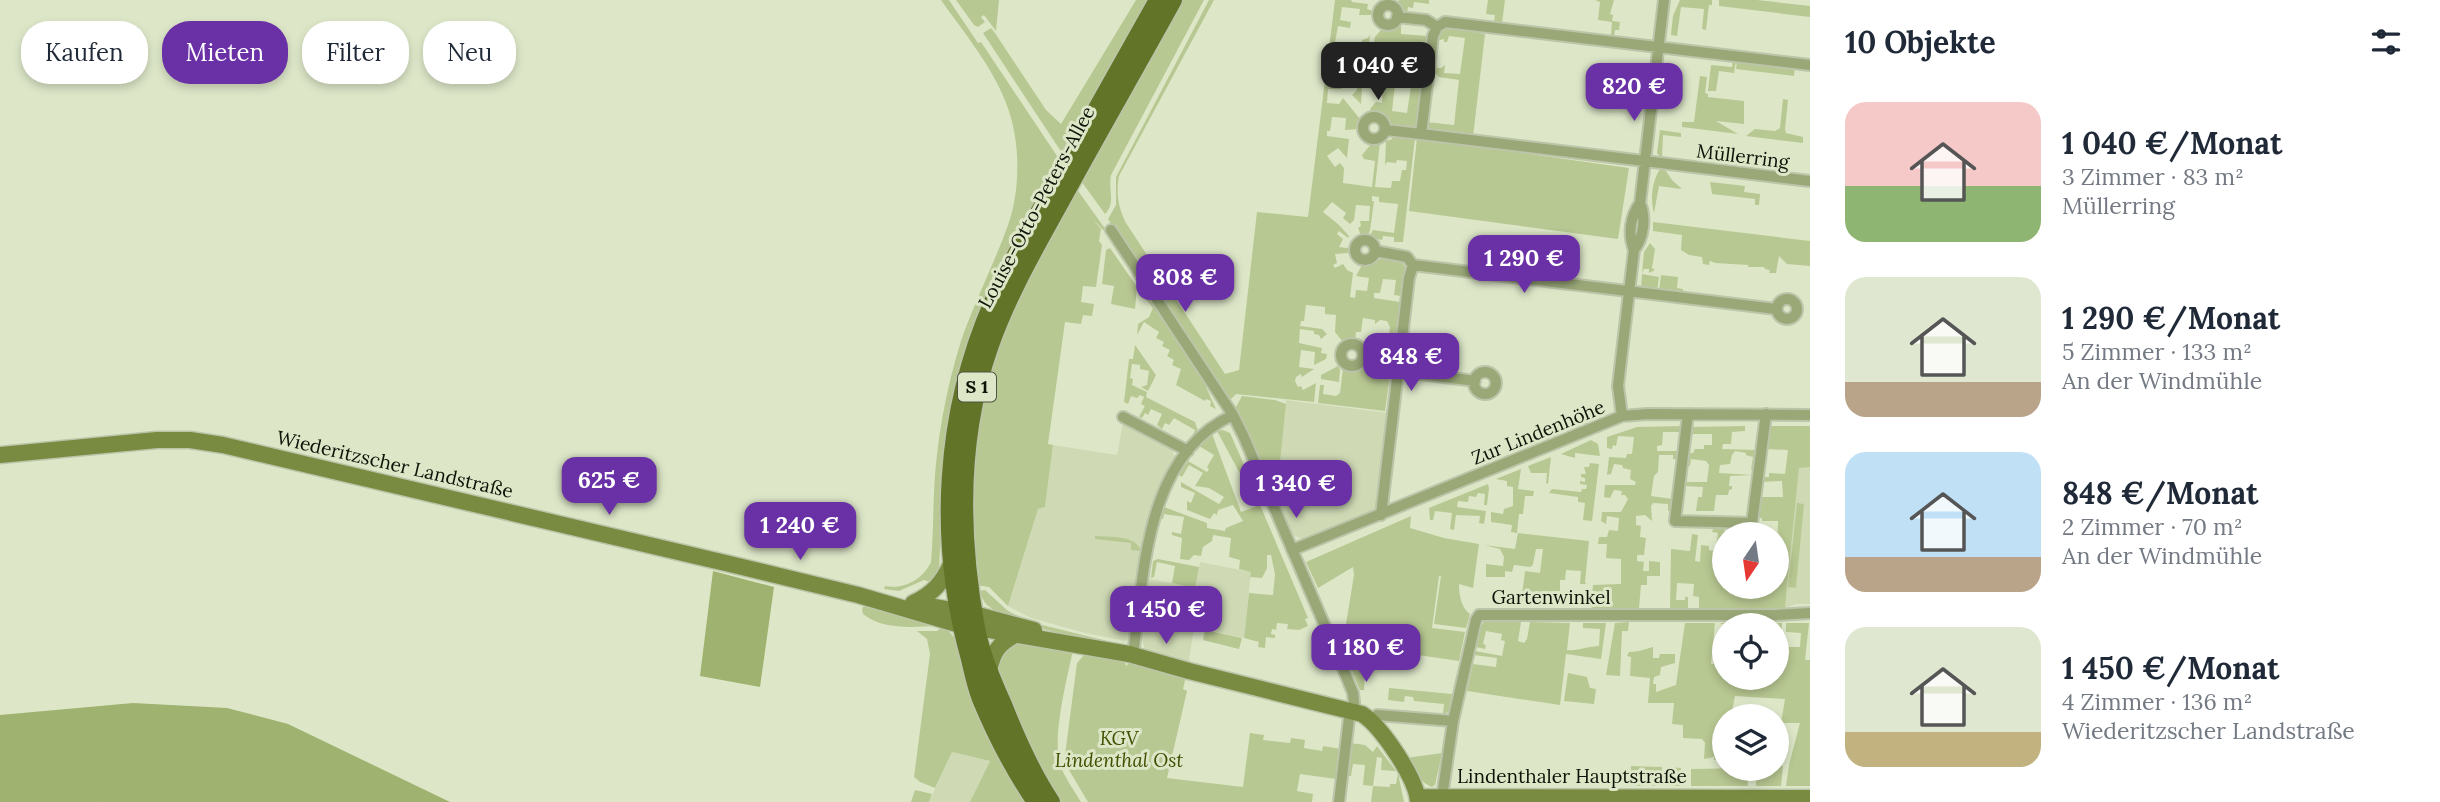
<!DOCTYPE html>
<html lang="de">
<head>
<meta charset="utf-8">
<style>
  body { margin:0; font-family:Lora,serif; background:#f2f2f3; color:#1f2937; height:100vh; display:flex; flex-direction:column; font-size:26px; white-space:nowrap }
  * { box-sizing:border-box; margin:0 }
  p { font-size:23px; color:#747a83 }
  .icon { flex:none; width:38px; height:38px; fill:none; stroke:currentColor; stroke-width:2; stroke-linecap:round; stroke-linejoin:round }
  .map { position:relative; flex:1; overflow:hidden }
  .sheet { display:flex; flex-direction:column; background:#fff; width:630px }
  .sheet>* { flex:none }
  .hud { position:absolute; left:21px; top:21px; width:665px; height:63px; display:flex; gap:14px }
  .needle { width:46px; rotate:193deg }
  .buttons { position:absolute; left:1712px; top:522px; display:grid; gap:14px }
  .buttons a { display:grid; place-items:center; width:77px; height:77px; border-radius:50%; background:#fff; box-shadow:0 4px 10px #0003; font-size:35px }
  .price { position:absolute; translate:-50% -60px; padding:0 16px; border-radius:14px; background:#6a31a7; color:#fff; font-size:23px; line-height:46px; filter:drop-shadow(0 2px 4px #0008) }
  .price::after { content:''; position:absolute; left:50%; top:42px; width:21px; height:16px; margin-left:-10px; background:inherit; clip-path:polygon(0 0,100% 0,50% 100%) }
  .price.selected { background:#222; color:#fff }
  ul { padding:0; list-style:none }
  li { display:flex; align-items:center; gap:21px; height:175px; padding:0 35px }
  li span { display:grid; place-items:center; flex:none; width:196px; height:140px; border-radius:21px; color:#555 }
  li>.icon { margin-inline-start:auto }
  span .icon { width:84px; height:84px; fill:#fffc; stroke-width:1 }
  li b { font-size:30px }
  h2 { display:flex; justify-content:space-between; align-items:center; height:84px; padding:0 35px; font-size:30px }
  .pill { padding:0 24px; border-radius:28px; background:#fff; box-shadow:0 4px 10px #0003; font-size:24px; line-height:63px }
  .pill.selected { background:#6a31a7; color:#fff }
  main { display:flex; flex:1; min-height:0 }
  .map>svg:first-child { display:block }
  .built { fill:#cfdab5 }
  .green { fill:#b8c892; fill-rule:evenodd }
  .forest { fill:#9fb26f }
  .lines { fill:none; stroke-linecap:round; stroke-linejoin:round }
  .stream { stroke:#a0b26f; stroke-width:2.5 }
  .street-casing { stroke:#bcc5a9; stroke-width:14 }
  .secondary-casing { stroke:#bcc5a9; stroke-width:19 }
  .primary-casing { stroke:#bcc5a9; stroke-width:21 }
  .street { stroke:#9aa878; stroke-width:10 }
  .secondary { stroke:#788b40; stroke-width:16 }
  .primary { stroke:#627427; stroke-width:18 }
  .labels { text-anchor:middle; stroke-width:6; stroke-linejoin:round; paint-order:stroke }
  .shield { fill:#dde7c8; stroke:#4d5241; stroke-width:2 }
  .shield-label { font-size:18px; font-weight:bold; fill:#0f1207 }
  .street-label { font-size:19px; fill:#0f1207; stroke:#dde7c8 }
  .park-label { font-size:19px; font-style:italic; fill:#415000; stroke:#dde7c8 }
</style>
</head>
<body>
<main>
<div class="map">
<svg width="1810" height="802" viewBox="0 0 1810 802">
  <rect width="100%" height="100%" fill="#dde7c8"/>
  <path class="built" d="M1286,400L1389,413L1378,503L1372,514L1332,531L1302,539L1291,534L1263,474L1267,472L1279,473Z
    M1123,423L1171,448L1175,457L1156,498L1147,526L1134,628L1130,638L1125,641L1085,633L1031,618L1008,606L1038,509L1045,507L1053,445L1117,455Z
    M1799,467H1810V604H1796L1785,608Z
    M1200,562L1251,572L1244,638L1194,627L1188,667L1145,650L1141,635L1142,622L1148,579L1195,587Z
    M952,752L990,761L970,802H929Z"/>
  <path class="green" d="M941,0H949L978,43L981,42L1059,159L1053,170L942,505L939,570L934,583L924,580L899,591L884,589L885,586C904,590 923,579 931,562C933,539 933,516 934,493C936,442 946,389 961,341C974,303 993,266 1007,228C1021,190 1021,141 1006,103C992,66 964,33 941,0Z
    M956,0H999L996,31L984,15L981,17L985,22L978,27L974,25Z
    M1136,0H1152L1062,153L983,33L991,28L995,33L1046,110L1061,124Z
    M1179,0H1204L1111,175C1108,189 1116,204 1105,214L1081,181Z
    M1209,0H1214L1119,176C1116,194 1118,207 1126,223L1225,374L1239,370L1257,212L1308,217L1335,0H1351L1352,2L1368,4L1367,9L1373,11L1372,15H1359L1360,9L1342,7L1340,20L1351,22L1350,28L1338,26L1334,48L1342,52L1348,47L1350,49L1344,55L1352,65L1364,55L1362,40L1368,38L1370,35L1366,67L1374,68L1375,64L1395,67V70L1410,72L1411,57L1388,55V48L1376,47L1374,54H1372L1375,37L1381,30H1393L1401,25V34L1427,36L1417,126L1414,128L1392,126C1384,114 1374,116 1370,109L1376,102L1382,103L1383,89L1362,88L1361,104L1352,95L1357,90L1358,77L1345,76L1342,89H1328L1327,103L1339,104L1343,98L1360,119L1358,129L1345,130L1346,118L1332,117L1330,131H1327V136L1349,139L1347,158L1338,148L1327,156L1335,167L1340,163L1344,168L1343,183L1372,187L1375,161L1364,159L1362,155L1372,143L1380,142L1375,187L1391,188L1392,181H1400L1402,170H1406L1407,161L1397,160L1396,163L1387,162L1385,165L1386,141L1392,139L1393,136L1415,138L1403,242H1394V237L1383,236L1382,240L1369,237L1373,230L1394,233L1398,204L1379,202V197L1372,196V201H1374L1370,231L1367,236H1361L1358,228L1361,226L1360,221H1369L1370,206L1356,205L1354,220L1350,224L1343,218L1346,213L1332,202L1323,212L1338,224L1349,236L1348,238L1339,231L1337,234L1343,239L1339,247L1348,248V253L1335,254L1337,263L1333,265L1335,268L1343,264L1347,270L1353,273L1350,297L1355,298L1356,290L1367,291L1369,278L1356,276L1362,265C1376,264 1394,247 1405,267L1401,296L1394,295L1396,280L1383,279L1380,293H1374V298L1400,302L1394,351C1385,355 1372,353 1365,347L1373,340L1388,341L1390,327L1387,321L1380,320L1375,324V320L1363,318L1361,332H1356L1355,340L1342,341L1335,332L1336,315L1325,314V307L1306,305L1304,321H1301L1300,326L1322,329L1327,334L1321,339L1319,335L1314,334V331L1300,329L1299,343L1322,348L1321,353L1327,354L1326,359L1314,365L1315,352L1301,350L1299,367L1314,369L1302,377L1301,374L1296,377L1295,381L1298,387L1301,386L1303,390L1316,383L1314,402L1236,394L1228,402L1108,219L1116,205V177ZM1395,85L1411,87L1407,113L1392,111Z
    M1399,0H1429V4L1414,2L1413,8L1408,7L1407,14L1397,4Z
    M1488,0H1505L1502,23L1494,22L1495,15L1486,14Z
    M1595,0H1614L1610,14L1613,15L1612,21L1620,22L1619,30H1615L1614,36L1604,35H1611L1612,22L1598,20L1600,2Z
    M1680,0H1712V5H1709L1706,30L1702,29L1704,9L1681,7L1677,36L1671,35L1673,16Z
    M1719,0H1757L1810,6V17L1719,6Z
    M1445,27L1485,34L1473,137L1441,130L1437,133L1429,129L1426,122L1454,125L1459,80L1439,77L1435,73L1436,65L1437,68H1441L1445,65L1444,73L1460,74L1465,38L1449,36L1447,42H1444V39L1436,41L1438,33Z
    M1733,61H1736L1734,73L1719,71L1716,91H1708L1711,65L1732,67Z
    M1737,61L1795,68L1794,76L1736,69Z
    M1700,76L1707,77L1705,93L1708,94V97L1744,101V124L1716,121L1738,134L1682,127V122H1694Z
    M1783,99L1788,100L1785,129L1786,133L1803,137V143L1746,136L1755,129L1775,131L1780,128Z
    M1660,130L1681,133V137L1663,135L1662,159L1657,153Z
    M1417,138L1629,168L1618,239L1409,211Z
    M1660,169L1666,171L1672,180L1682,189L1659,186L1654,213C1650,198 1652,182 1660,169Z
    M1710,182L1745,186L1744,192L1760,194L1759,205H1755V199L1712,194Z
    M1076,188L1106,230L1105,232L1092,218L1101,229L1099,241L1102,245L1096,287L1083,286L1081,302L1094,304L1092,316L1083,315L1081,324L1065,322L1048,444L1053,445L1045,507L1038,509L1008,606L989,587L976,585L973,565L972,432L1002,324Z
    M1653,222L1810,241V266L1787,264L1779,256L1776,273H1769L1770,270L1765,269L1764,267H1748V265L1715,263L1710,261L1709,265L1703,264L1702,257L1689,255L1681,250L1682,235L1653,231Z
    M1650,243L1655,249L1652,268L1655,270L1649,273V269H1644L1642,273L1644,252Z
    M1110,248L1137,287L1135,309L1111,304L1114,286L1102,284L1106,250Z
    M1642,274L1659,277L1657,291L1641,288Z
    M1661,275L1678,277L1677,288L1683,289V292L1680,294L1659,291Z
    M1146,290L1208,384L1206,387L1216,409L1210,406L1211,401L1206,399L1205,401L1176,385L1181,369L1172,365L1174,360L1167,356L1170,350L1162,346L1164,342L1156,338L1159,332L1144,322L1137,335L1138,324L1149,317L1153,308L1142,294Z
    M1135,345L1156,375L1148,391L1141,387L1147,385L1149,371L1140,369V365L1132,364L1130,378L1133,379L1132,385L1147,392L1146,397L1195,422L1198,431L1192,437L1195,430L1174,418L1169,425L1165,423L1162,429L1157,425L1162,414L1151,409L1148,415L1145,413L1142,418L1139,417L1145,406L1141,404L1144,397L1140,395L1137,398L1131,396L1128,404L1124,402L1129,359H1133Z
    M1367,361L1386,364L1391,369L1385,411L1318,403L1320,385H1324L1323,394L1336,396L1340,393L1343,369L1355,368Z
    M1338,366L1340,370L1339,382L1321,379V375Z
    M1242,396L1275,400L1286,404L1279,472L1261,470L1235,409Z
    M1682,426L1681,432H1663L1662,445L1657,446V451H1679L1678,459H1673V455H1659L1658,472L1654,476L1651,496L1672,499L1671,511H1668V504L1653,503L1651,506L1652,521L1645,515L1636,516V525L1641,526L1640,537L1646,538L1644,555H1637V561L1644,562L1643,571H1649V561L1660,562V576H1647V585H1641L1639,608H1593L1591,607L1593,585L1621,584V559L1606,558L1607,544H1598L1599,537H1607L1609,530L1618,531L1619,518L1607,516L1606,524L1601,521L1602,512H1621L1628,499L1625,495H1621L1622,491L1614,490L1610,498L1604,497L1605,485H1635L1636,482L1630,479L1631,470L1623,468L1622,465L1614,464L1611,474L1607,475L1609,457L1626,458L1627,454H1632L1634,437L1618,436L1616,446L1613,445L1612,449L1607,448V437L1637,427Z
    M1745,426V431L1732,432L1731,444H1723L1722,449L1756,450L1754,469H1751L1753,457L1746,455V453L1735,451L1732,455L1730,464L1720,465L1719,473L1753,475L1730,476L1729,486H1732V489L1729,490L1728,495H1716L1714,511H1696L1698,497H1702L1703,487L1685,486L1683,502L1681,501L1683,482H1707L1709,465L1706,461L1691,459L1690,466L1685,467L1686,453H1693L1695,449H1704V445H1712V434H1693L1692,436H1688L1689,427Z
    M1769,426H1810V467L1799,468L1785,608H1699V597L1693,596L1694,584L1677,583L1676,600H1685V597H1688V608H1670L1671,549L1690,551L1692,534L1698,535L1695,561L1700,562L1701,545L1709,546V550L1713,551L1716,547L1718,533L1712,532L1714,527H1725L1720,562H1724V586H1776L1778,521H1762V518H1757L1759,497H1783L1782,481L1761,482V477H1769V473L1785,474L1788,450L1766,449Z
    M1223,430L1230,433L1256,492H1250L1217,431Z
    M1212,434L1241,512L1260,505L1308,618L1305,619L1308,626L1299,630L1287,629L1288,624L1277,623L1276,630L1272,629L1271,634L1275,635V638L1266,637L1265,648L1258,647L1259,642L1244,638L1249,593L1273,595L1275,574L1271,555H1267V568L1262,578L1250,577L1251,572L1239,569L1240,560L1229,557L1231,538L1213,535L1212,541L1203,547L1201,556L1194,555L1189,560L1180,559L1182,538L1172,535V532L1181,534L1184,517L1164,514L1163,519H1160L1164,507L1207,523V528L1225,531L1226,528L1243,521L1233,505L1218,510L1217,515L1214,513L1210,519L1187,510V501L1191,503L1195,493L1181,487V482L1219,504L1224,497L1209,488L1195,486L1203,473L1189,465L1182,477L1179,475L1188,461L1207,472L1209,469L1207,467L1214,455L1199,446Z
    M1591,440L1598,444L1600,456L1575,453V458L1561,454Z
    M1551,457L1548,484L1546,483L1547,473H1531L1528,466Z
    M1590,463L1599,464L1592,521L1583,520L1585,503L1578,502V497L1549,493L1552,489L1581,492L1582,489H1586L1587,485L1580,484V481L1585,482V478L1581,477V474H1586L1584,467H1589Z
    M1521,469L1518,489L1534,491L1533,496H1525L1523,514H1519L1517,533L1511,532L1512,525L1491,522V512L1503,514L1504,509L1513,506V487L1507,486V481L1496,479Z
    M1488,484L1489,488L1487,505H1484L1485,494L1478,493L1476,497L1469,496L1468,502L1458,501L1457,507L1486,511L1484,524L1479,523L1480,516L1456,515L1454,530L1450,529L1452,513L1435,511L1433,520H1430L1429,508Z
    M1797,503L1804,504L1796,588L1788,587Z
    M1411,516L1410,528L1444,538L1479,544L1473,588L1459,584C1459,594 1461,608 1470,614L1466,628L1434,624L1441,576H1439L1432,628L1465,632L1459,661L1384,650L1385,637H1380L1379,646L1368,643L1367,653H1358L1357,667L1365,668L1364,690H1360L1334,627L1346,624L1354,575L1353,567L1318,588L1306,562Z
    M1518,533L1589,541L1585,582L1586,584H1580L1581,571L1566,570L1565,580H1560V596H1577L1578,593L1585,594L1584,602L1521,603L1525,571L1540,573L1543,549H1536L1533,564L1531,567L1514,565L1512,572L1505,571V577H1486V564L1503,566L1504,557L1500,549L1484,545L1515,549Z
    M1095,536C1110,537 1136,535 1141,551L1131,550V543L1095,539Z
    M1158,559L1199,567L1195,588L1172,583L1175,566L1157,562L1154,577L1151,578L1153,561Z
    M985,590L1008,611L1030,622L1115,643C1091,644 1005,621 987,605C983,601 981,595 978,591Z
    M865,604L936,625L935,626C913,627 882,630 863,614L862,609Z
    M1484,622H1521L1518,641L1524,643L1527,639L1530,622L1570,623L1567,650C1580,651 1588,646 1599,646L1600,629L1583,628V623H1606L1601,659L1566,654L1560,705L1467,691L1473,664L1496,667L1497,658L1474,655L1475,651L1502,656L1505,641L1501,640L1502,634L1486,631L1483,644L1486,645L1485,649L1476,647L1481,626Z
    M1629,622L1628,631H1622L1620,676L1606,675L1615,623Z
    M1685,623H1715L1711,664H1719L1721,647H1724V677H1776V625H1724L1720,623H1782L1780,651H1788V647H1800L1801,633L1786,632V623H1809L1805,660H1810V786H1786L1789,765L1800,723H1781L1785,699L1735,696L1731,716H1724V758L1714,760V757L1704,759L1705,743L1702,739L1683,738V725L1672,724L1674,703H1648L1650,678L1630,676L1631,657L1627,656L1629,652C1639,652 1645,649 1653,647V658H1659L1660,654H1675V663L1661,667L1660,675L1654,677L1653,684H1656V692L1676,685Z
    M942,627L948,630L956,640L1028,802H970L990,761L952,752L935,788L920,782L914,777L930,654L927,639L917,631H937Z
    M1205,630L1242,638L1239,649L1203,640Z
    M1014,641L1073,650C1067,679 1052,736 1060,764C1064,777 1074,790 1081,802H1057L1047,788L994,665Z
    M1086,653L1125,662L1126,666L1129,663L1186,676L1183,689L1187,691L1167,778L1243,787L1250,733L1264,735L1263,740L1290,743L1291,738L1305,740L1304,748L1322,751L1323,746L1341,749L1336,779L1300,774L1297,791L1313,794L1312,802H1088L1066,765L1065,755L1077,663Z
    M1568,673L1587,677L1590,688L1596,689L1594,704L1564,701Z
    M1389,688L1452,694L1449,712L1443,714L1444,704L1414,701L1413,697L1405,696L1404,702L1388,700Z
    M1350,743L1365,745L1373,752L1377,746L1396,771L1381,770L1382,758L1377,757L1373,786L1390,787V784H1396L1398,773L1404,802H1371L1373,786L1363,785L1365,765L1353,764L1351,776H1346Z
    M1442,753L1435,785L1432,787C1419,782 1413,769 1406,758Z
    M1631,766L1662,767V786H1630Z
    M1776,766H1783L1781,786H1756V768H1776Z
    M1670,767L1681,768V786H1669Z
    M1747,768L1748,786H1691V769Z
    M915,790L932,794L929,802H911Z"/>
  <path class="forest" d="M713,571L774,587L760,687L700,676Z
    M133,703L227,708L288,724L450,802H0V715Z"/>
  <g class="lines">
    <path class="stream" d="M0,750L14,761
      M0,777L113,802"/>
    <defs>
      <path id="street" d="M1378 15a10 10 0 1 1 20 0a10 10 0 1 1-20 0Z
        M1397,17L1426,20L1437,27
        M1810,65L1445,22L1437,27L1433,36L1421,134L1810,181
        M1363 128a11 11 0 1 1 22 0a11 11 0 1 1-22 0Z
        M1386,130L1421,134
        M1111,230L1233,415L1243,435L1340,661L1353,693L1355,712
        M1355 250a10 10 0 1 1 20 0a10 10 0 1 1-20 0Z
        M1634,250C1644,238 1646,217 1640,203L1664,0
        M1375,251L1407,257L1413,265L1776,309
        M1777 309a10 10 0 1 1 20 0a10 10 0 1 1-20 0Z
        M1341 355a11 11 0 1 1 22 0a11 11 0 1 1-22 0Z
        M1363,355L1400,359
        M1398,371L1475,381
        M1474 383a11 11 0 1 1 22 0a11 11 0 1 1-22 0Z
        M1688,414L1675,521L1752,523L1766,414
        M1622,416L1618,386L1634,250C1628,234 1630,217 1640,203
        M1123,417L1188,451
        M1381,515L1409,278L1413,265
        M1292,550L1622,416L1648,414L1810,415
        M1133,655C1144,573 1145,455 1233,415
        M1377,715L1453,721
        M1442,797L1453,721L1476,620L1479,615H1776L1810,613
        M1339,802L1350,710"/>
      <path id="secondary" d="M0,455L157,440H190L223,445L734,565L858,595L960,625L1129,654L1189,671L1362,714C1381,726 1417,779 1418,802
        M913,603C933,594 943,582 952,562
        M923,605L974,614L1034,630
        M989,671C993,652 998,644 1015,635
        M1418,797L1810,798"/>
      <path id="primary" d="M1036,802C1014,770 996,735 981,699C976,686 973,672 970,659C937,541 944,414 993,302C1010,263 1032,226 1052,189C1087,126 1123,63 1158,0
        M1051,802C1031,772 1017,740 1004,707C993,682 981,655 976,628C959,535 958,435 990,345C1007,297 1032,253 1057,208C1095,138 1135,69 1173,0"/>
    </defs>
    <use href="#street" class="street-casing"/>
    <use href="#secondary" class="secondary-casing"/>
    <use href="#primary" class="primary-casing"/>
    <use href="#street" class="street"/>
    <use href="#secondary" class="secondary"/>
    <use href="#primary" class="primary"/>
  </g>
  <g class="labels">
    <rect class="shield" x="958" y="372.5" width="38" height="29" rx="5"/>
    <g class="shield-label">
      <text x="977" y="393">S 1</text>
    </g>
    <g class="street-label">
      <text transform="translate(1743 156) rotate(7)" y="7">Müllerring</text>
      <text transform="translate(1036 207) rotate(-62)" y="7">Louise-Otto-Peters-Allee</text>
      <text transform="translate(1538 432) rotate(-22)" y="7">Zur Lindenhöhe</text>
      <text transform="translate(395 464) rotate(13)" y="7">Wiederitzscher Landstraße</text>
      <text x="1551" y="604">Gartenwinkel</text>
      <text x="1572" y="783">Lindenthaler Hauptstraße</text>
    </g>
    <g class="park-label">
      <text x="1119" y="745">KGV<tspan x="1119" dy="22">Lindenthal Ost</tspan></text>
    </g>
  </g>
</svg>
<div class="buttons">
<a><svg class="needle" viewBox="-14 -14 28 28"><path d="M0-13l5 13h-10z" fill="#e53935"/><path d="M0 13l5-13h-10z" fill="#747a83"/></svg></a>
<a><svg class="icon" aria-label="locate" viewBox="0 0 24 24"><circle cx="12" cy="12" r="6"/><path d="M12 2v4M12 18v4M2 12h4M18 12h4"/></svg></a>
<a><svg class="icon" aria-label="layers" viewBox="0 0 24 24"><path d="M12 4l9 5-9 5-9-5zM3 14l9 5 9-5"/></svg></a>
</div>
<b class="price selected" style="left:1378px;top:102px">1 040 €</b>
<b class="price" style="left:1634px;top:123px">820 €</b>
<b class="price" style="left:1524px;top:295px">1 290 €</b>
<b class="price" style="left:1185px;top:314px">808 €</b>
<b class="price" style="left:1411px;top:393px">848 €</b>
<b class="price" style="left:609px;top:517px">625 €</b>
<b class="price" style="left:1296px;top:520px">1 340 €</b>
<b class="price" style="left:800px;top:562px">1 240 €</b>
<b class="price" style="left:1166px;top:646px">1 450 €</b>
<b class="price" style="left:1366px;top:684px">1 180 €</b>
<div class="hud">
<a class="pill">Kaufen</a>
<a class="pill selected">Mieten</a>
<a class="pill">Filter</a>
<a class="pill">Neu</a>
</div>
</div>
<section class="sheet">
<h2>10 Objekte<svg class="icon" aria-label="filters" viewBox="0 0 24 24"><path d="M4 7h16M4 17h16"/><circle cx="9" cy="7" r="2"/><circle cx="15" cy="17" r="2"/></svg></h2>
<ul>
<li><span style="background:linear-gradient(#f6c9c9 60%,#8fb573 0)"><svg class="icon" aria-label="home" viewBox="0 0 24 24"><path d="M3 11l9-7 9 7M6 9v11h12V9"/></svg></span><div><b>1 040 €/Monat</b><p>3 Zimmer · 83 m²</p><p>Müllerring</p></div></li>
<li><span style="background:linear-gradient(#dfe7d0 75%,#b9a48a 0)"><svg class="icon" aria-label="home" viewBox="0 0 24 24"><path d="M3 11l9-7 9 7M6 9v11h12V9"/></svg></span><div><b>1 290 €/Monat</b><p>5 Zimmer · 133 m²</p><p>An der Windmühle</p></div></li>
<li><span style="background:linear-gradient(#bfe0f5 75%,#b9a48a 0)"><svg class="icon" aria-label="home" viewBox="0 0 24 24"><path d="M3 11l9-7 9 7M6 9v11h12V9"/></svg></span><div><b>848 €/Monat</b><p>2 Zimmer · 70 m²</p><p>An der Windmühle</p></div></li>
<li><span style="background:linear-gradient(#dfe7d0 75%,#c2b280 0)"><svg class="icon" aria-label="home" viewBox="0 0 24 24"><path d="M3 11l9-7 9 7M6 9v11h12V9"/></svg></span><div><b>1 450 €/Monat</b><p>4 Zimmer · 136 m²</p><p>Wiederitzscher Landstraße</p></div></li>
</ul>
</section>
</main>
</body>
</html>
